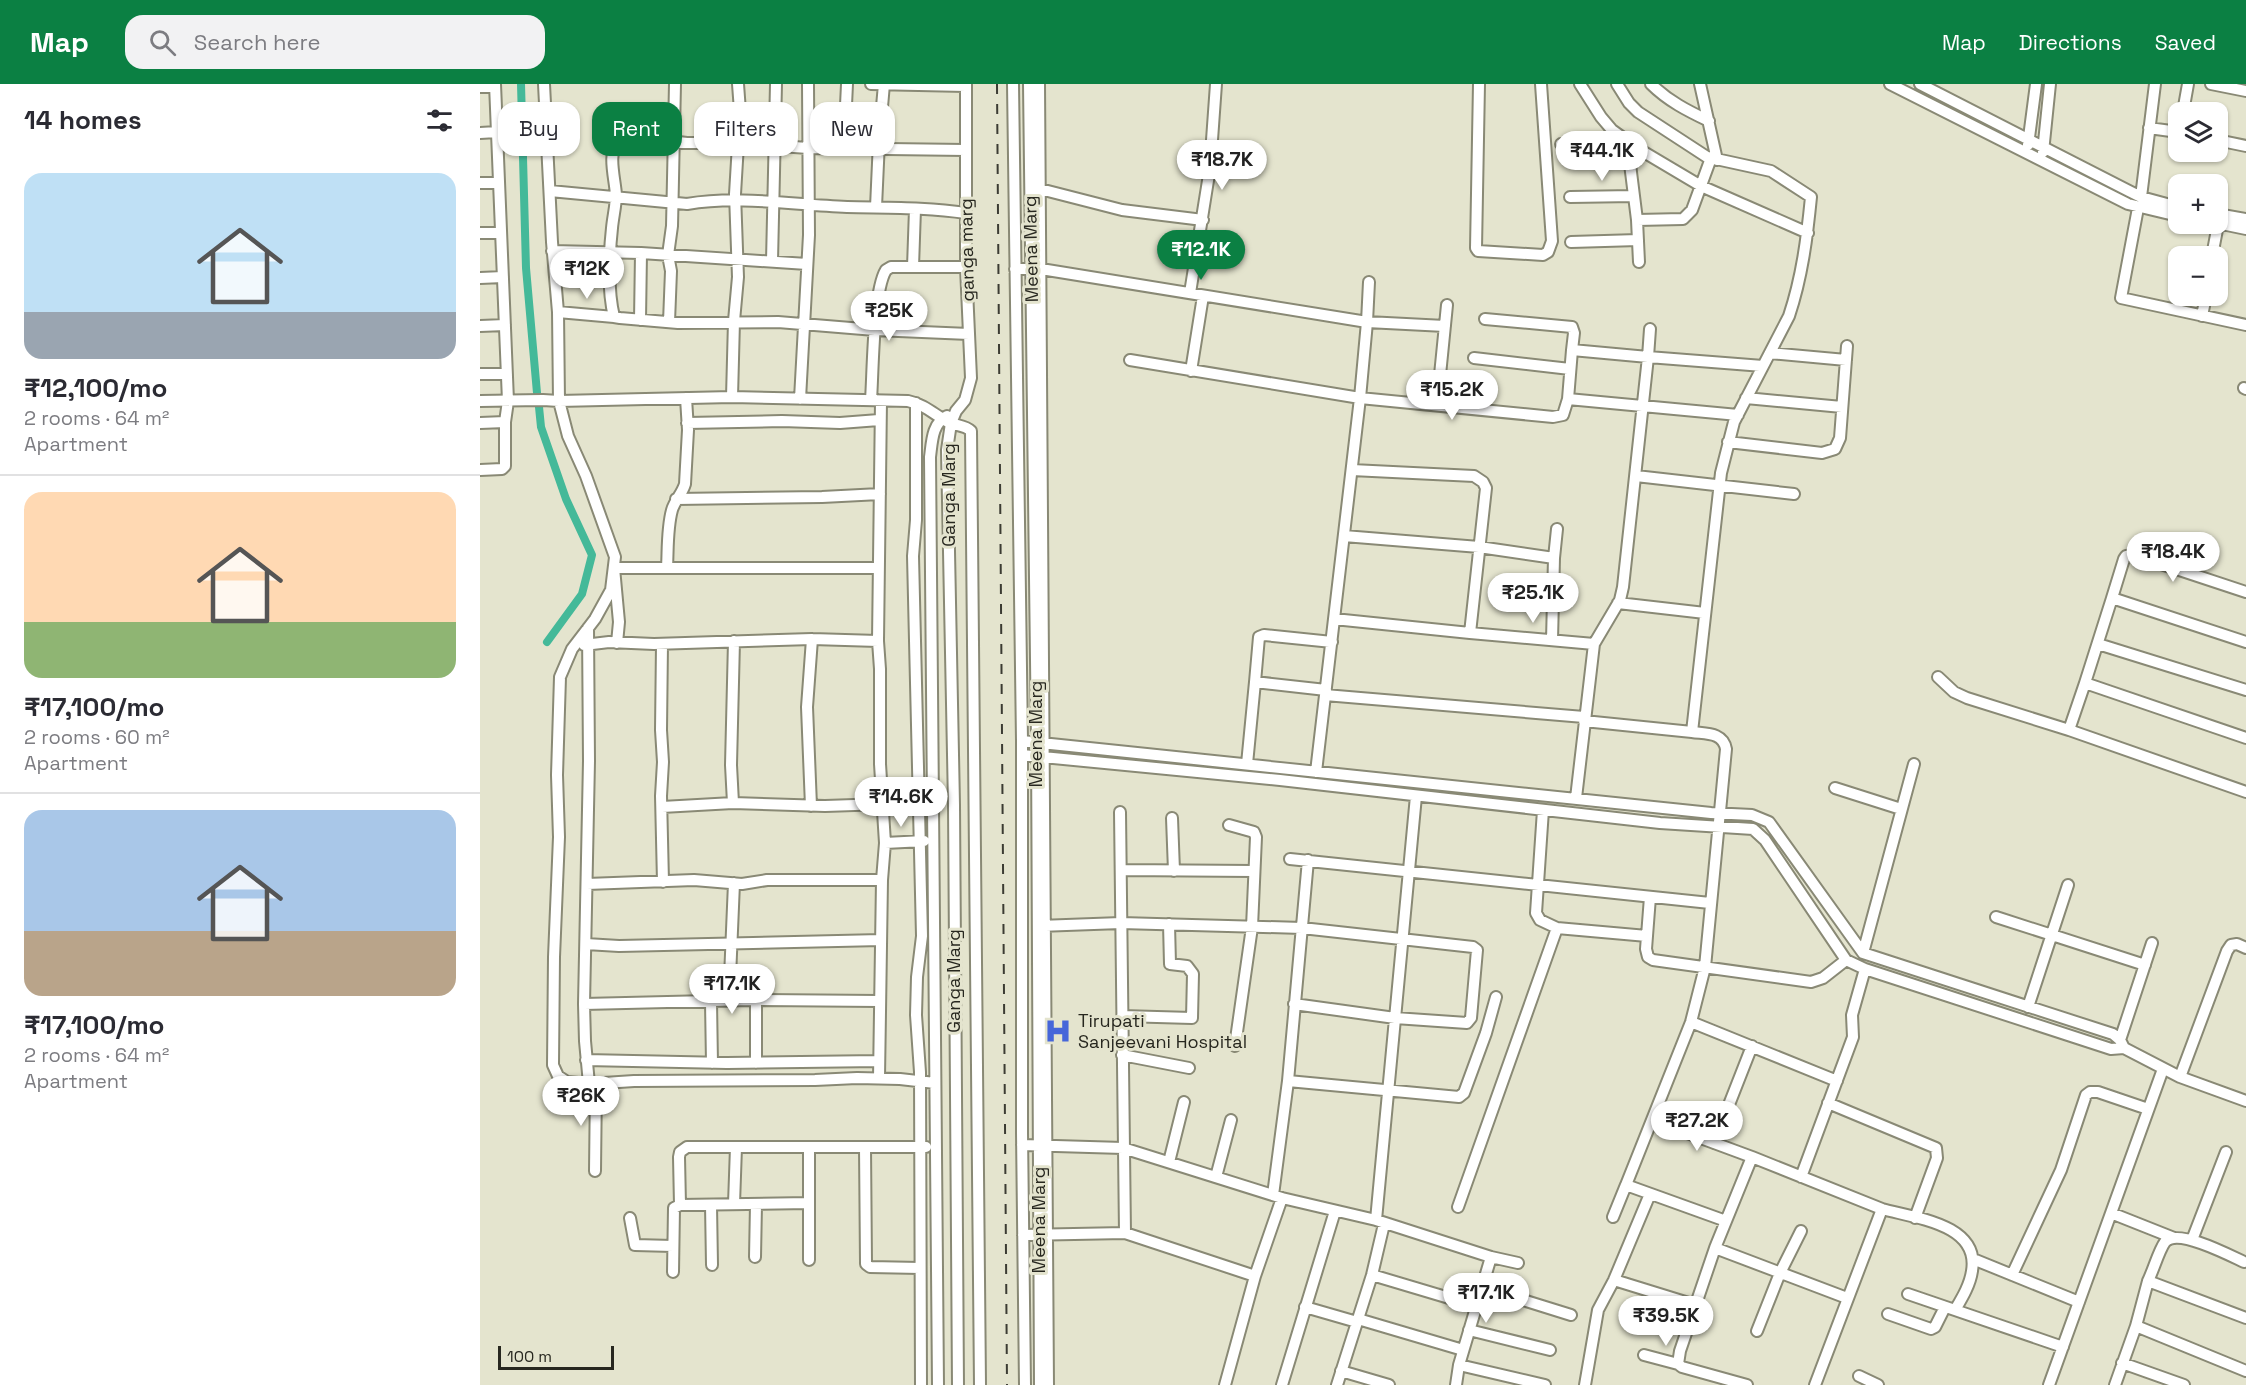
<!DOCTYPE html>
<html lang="en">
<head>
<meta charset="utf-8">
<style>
  body { margin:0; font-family:"Space Grotesk",sans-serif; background:#f2f2f3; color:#2b2b33; height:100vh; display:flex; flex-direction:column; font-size:22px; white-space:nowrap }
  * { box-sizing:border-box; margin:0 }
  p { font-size:20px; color:#7c7c81 }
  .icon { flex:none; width:33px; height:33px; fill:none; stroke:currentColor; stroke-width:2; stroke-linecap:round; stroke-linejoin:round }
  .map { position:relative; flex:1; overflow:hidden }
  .sheet { display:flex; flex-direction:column; background:#fff; width:480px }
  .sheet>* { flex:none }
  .hud { position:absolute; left:18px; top:18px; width:570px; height:54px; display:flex; gap:12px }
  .buttons { position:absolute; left:1688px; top:18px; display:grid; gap:12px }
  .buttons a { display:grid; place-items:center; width:60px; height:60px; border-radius:12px; background:#fff; box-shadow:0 2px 4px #0004; font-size:30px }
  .scale { position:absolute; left:18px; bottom:15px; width:116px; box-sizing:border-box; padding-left:6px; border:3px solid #27271f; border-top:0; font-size:16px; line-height:21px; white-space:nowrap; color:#27271f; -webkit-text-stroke:4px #e4e4ce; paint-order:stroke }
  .price { position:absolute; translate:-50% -51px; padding:0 14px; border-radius:21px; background:#fff; color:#222; font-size:20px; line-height:39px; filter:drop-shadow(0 2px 3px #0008) }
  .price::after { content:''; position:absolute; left:50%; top:36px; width:18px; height:14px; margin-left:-9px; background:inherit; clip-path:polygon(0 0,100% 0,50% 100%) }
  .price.active { background:#0b8043; color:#fff }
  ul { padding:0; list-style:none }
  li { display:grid; align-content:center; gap:12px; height:318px; padding:0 24px }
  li+li { border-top:2px solid #e1e1e2 }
  li span { display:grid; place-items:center; height:186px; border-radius:18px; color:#555 }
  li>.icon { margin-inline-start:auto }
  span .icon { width:108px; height:108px; fill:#fffc; stroke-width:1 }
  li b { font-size:26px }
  h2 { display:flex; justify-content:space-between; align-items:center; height:72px; padding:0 24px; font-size:26px }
  .pill { padding:0 21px; border-radius:18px; background:#fff; box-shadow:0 2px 4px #0004; font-size:21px; line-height:54px }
  .pill.active { background:#0b8043; color:#fff }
  header { display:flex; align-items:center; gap:36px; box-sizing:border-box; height:84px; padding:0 30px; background:#0b8043; color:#fff }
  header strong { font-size:28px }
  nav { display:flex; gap:33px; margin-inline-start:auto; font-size:21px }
  .search { width:420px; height:54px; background:#f2f2f3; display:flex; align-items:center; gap:15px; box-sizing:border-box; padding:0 21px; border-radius:18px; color:#7c7c81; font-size:22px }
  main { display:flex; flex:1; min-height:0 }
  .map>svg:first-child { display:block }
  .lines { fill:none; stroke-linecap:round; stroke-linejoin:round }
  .canal { stroke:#44b999; stroke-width:8 }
  .minor-casing { stroke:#898975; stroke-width:14 }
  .minor { stroke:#fff; stroke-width:10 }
  .rail { stroke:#3c3c33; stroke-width:2; stroke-dasharray:10 10; stroke-linecap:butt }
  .labels { text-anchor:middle; stroke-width:6; stroke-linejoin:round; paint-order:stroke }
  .street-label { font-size:18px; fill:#27271f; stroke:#e4e4ce }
  .poi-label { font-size:18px; fill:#27271f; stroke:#e4e4ce; text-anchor:start }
</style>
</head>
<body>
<header>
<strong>Map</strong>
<div class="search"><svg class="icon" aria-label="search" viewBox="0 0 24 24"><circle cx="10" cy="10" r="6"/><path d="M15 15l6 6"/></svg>Search here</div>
<nav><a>Map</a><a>Directions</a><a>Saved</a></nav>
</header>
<main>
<section class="sheet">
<h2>14 homes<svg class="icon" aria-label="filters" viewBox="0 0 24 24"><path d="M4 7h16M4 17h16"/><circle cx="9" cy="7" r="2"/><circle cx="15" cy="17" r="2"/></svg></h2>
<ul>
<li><span style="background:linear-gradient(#bfe0f5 75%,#9aa5b1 0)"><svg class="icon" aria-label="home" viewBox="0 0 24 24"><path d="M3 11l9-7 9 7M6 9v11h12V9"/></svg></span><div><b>₹12,100/mo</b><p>2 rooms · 64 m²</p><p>Apartment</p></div></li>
<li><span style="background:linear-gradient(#ffd9b3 70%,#8fb573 0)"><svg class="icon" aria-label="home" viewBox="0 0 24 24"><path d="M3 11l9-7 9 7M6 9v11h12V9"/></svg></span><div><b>₹17,100/mo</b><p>2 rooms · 60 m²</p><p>Apartment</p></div></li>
<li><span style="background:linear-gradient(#a9c7e8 65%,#b9a48a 0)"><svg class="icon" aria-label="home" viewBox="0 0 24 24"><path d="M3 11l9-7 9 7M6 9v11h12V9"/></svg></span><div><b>₹17,100/mo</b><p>2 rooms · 64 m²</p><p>Apartment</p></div></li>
</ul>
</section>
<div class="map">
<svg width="1766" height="1301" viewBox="0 0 1766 1301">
  <rect width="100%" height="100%" fill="#e4e4ce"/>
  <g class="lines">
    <path class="canal" d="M41,0L46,184L57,309
      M59,323L61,343L86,415L112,471L102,510L67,558"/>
    <defs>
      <path id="minor" d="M64,0L72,158L78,228L79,317L88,352L106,392L135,473L131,506L115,535L92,565L80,593L77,691L79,753L74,873L73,981L78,992L87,998L109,1000L154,997L335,996L377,994L420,995L455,999
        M391,0L486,2
        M533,0L542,657V1049L545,1301
        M549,0L557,658L560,1301
        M559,0L568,1301
        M999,0L996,164L998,167L1063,171L1068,168L1072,157L1061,0
        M1100,0L1121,33L1132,46L1157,64L1221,102L1328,149
        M1137,0L1149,19L1158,28L1227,73L1291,87L1331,113C1327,154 1322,193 1309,232L1254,338L1241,389L1212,648C1226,650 1243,648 1246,665L1225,883L1211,938L1146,1101L1246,1137
        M1171,0C1188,17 1208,27 1229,37
        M1220,0L1237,76
        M1410,0L1648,120L1698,132
        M1440,0L1649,107L1661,113L1698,123
        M1731,0L1766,7
        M0,3H15
        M1703,28L1708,0
        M1669,44L1698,48
        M0,49L17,48
        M1147,56L1157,136L1159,178
        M1737,56L1766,62
        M1081,60L1147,59
        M1548,61L1556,0
        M364,64L367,0
        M486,66L328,64L259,59H207L155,53L138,56C127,70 135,94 136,111C136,121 133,133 132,144C129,172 127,204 134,233L140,234L198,239L298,238L395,246L489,250
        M1563,68L1570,0
        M0,99H19
        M560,105L642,126L723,136
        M70,107L207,120C260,111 313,121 367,123C407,124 447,123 486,129
        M1090,113L1154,112
        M1661,113L1675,0
        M396,123L399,57L404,0
        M1658,124L1641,214L1766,241
        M1737,130L1766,135
        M1157,136L1203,135L1212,126L1231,74
        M1737,139L1766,145
        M0,149H21
        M1091,158L1158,156
        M72,167L161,169L327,180
        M1732,172L1740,130
        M292,177L296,0
        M433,183L435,125
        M535,185H561L887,238L889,198
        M0,194L23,193
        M710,209L730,84L736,0
        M78,228L134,233
        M1722,232L1726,212
        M1005,235L1092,243L1094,249L1092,266
        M160,236L161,169
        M189,238L191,187L188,171L192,142L195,0
        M0,242L25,241
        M965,242L887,238L880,314L1073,333L1083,331L1088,315L1258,331
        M1290,269L1366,276
        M994,274L1090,285
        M650,276L880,314L836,688
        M711,287L723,212
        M0,290H27
        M1764,304L1766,305
        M252,313L254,237L258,193L255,110L260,27L258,0
        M1266,314L1362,323
        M320,315L329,151L328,0
        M1088,315L1092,266L1168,273L1170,245
        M391,316C393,288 393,207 406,186L411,183H486
        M0,317L63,316L79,317L252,313L428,317C446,321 453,330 468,338C476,342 485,341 491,347L500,1301
        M436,319V436L433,472L442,852L437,893L436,931L440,988L441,1301
        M957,321L967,221
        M0,339L25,338L28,317L15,0
        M207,339L302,337L360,339L399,336
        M1248,358L1342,369L1355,365L1360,354L1367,262
        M0,386L22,385L25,382V338
        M1156,392L1314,410
        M196,415L342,413L400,410
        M864,452L999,463L1074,474L1072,556
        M1074,474L1077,445
        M187,484C188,465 187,444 192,426C195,416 202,410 205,400L208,346L206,314
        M1632,514L1644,475L1646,472L1654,471L1766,508
        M1138,519L1225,529
        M854,535L990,549L1006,404L1003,398L994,392L872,386
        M108,544L109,677L104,920L105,957L109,1000
        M990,549L1114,560
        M137,559L139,538L134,484H397
        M182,560L181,646L183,678L181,712L183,798
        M1618,560L1766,606
        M104,561L129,558L174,560L332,555L398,557
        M1458,593L1474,608L1487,614L1589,646
        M775,598L779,553L784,551L852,558
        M1605,599L1632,514L1766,558
        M845,611L1104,633
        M1104,637L1212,648
        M1766,654L1605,599L1589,646L1766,708
        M542,657L1231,729L1272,731L1289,738L1383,869L1633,950L1640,956L1644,964
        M542,671L800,696L1180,739L1273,745L1285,756L1366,876L1385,885L1631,965L1644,964L1700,993L1766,1017
        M767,680L775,598L846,606
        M1355,704L1421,725
        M1096,714L1114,560L1140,516L1143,503L1168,273L1283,282
        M253,719L251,681L254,557
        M331,722L327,623L332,555
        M182,723L253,719L345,722L404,720
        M1063,726L1056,829L1060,836L1077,844
        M640,728L645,1149
        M692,734L694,787
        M749,741L774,748L776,753L772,843L755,962
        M405,759L444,757
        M810,775L1230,819
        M828,776L808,997L979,1013L984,1009L1006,949L1016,913
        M641,786L774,787
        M107,800L214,796L262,800L287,796H402
        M1170,813L1166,865L1168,873L1173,876L1331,898L1343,894L1366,876
        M1516,833L1665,881
        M559,842L641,839L822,844L993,863L997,866L991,934L987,939L915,934L814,920
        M106,860L139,862L401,856
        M1383,869L1434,680
        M249,917L254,799
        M231,918L232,979
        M104,920L271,916L399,917
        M1548,923L1588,801
        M642,932L712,934L713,890L707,882L690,880L689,840
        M1211,938L1357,997
        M1640,956L1672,859
        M642,971L709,984
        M106,976L247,979L399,977
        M276,979V916
        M1700,993L1747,867L1751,861L1757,860L1766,864
        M399,994L402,796L405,759L400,680V585L398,557L401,317
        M1348,1019L1456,1064L1457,1074L1435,1134
        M1172,1036L1272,1073
        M1234,1059L1272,962
        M542,1061L643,1064L802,1114L896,1136L1011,1173L1038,1179
        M329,1063V1176
        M385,1063L386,1180L390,1183L440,1184
        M689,1078L704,1018
        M115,1087L116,999
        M736,1093L751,1036
        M1321,1093L1373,953L1372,931L1385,885
        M793,1111L808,997
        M254,1120L256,1063
        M200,1121L329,1119
        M231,1121L232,1181
        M978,1123L1077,844L1167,852
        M1631,1129L1694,1154
        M1133,1133L1146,1101
        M150,1134L155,1161L193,1162
        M896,1136L936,712
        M543,1151L645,1149L775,1192
        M1712,1156L1746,1068
        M1235,1164L1200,1267L1198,1280L1202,1283L1267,1301
        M275,1173L276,1120
        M1493,1175L1599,1218
        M193,1188L194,1124L200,1121L199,1073L200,1068L207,1063H446
        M892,1191L996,1222
        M1532,1191L1581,1086L1606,1011L1610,1008H1618L1668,1025
        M1134,1196L1215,1221
        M1668,1197C1673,1187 1679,1166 1685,1158C1698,1144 1749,1171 1764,1178
        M1001,1203L1091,1231
        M1428,1210L1583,1263
        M1367,1214L1235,1164L1272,1073L1402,1125
        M825,1223L877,1238
        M1408,1230L1451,1245L1455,1243L1465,1223
        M878,1235L983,1266
        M1656,1242L1668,1197L1766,1234
        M989,1246L1070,1266
        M1277,1247L1300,1189L1321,1147
        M1164,1271L1198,1280
        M1642,1279L1704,1301
        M979,1281L1065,1301
        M861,1287L909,1301
        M1379,1292L1398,1301
        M458,1301L450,373C452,358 452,339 467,332
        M478,1301L474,721L467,366L471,339L476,327L485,316L491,294L486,183V0
        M745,1301L775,1192L802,1114
        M802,1301L855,1127
        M857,1301L892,1191L904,1140
        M976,1301L979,1281L1011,1173
        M1105,1301L1118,1226L1134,1196L1170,1110
        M1335,1301L1402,1125C1435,1134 1500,1140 1492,1187C1490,1201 1482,1214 1475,1226
        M1569,1301L1683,985
        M1635,1301L1656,1242L1766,1287"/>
    </defs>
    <use href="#minor" class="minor-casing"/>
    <use href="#minor" class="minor"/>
    <path class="rail" d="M517,0L527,1301"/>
  </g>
  <defs>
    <symbol id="hospital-bare" viewBox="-9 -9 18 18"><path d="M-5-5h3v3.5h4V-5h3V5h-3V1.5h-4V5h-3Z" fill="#4666d9" stroke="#e4e4ce" stroke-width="2.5" paint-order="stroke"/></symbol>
  </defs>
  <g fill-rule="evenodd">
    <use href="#hospital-bare" x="559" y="928" width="38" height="38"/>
  </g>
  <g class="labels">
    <g class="street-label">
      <text transform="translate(551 165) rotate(-91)" y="6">Meena Marg</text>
      <text transform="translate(487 166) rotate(-91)" y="6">ganga marg</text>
      <text transform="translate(469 411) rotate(-90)" y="6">Ganga Marg</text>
      <text transform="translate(556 650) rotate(-90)" y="6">Meena Marg</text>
      <text transform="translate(474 897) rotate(-90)" y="6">Ganga Marg</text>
      <text transform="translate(559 1136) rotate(-90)" y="6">Meena Marg</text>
    </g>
    <g class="poi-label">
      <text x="598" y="943">Tirupati<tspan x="598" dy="21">Sanjeevani Hospital</tspan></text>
    </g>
  </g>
</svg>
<div class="buttons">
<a><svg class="icon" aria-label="layers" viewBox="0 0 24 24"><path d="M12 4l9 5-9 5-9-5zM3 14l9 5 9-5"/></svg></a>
<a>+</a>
<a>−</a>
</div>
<div class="scale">100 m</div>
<b class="price" style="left:1122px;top:98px">₹44.1K</b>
<b class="price" style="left:742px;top:107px">₹18.7K</b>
<b class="price active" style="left:721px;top:197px">₹12.1K</b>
<b class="price" style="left:107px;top:216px">₹12K</b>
<b class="price" style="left:409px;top:258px">₹25K</b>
<b class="price" style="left:972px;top:337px">₹15.2K</b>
<b class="price" style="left:1693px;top:499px">₹18.4K</b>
<b class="price" style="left:1053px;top:540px">₹25.1K</b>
<b class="price" style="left:421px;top:744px">₹14.6K</b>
<b class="price" style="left:252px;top:931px">₹17.1K</b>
<b class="price" style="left:101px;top:1043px">₹26K</b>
<b class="price" style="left:1217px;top:1068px">₹27.2K</b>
<b class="price" style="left:1006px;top:1240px">₹17.1K</b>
<b class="price" style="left:1186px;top:1263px">₹39.5K</b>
<div class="hud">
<a class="pill">Buy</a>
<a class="pill active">Rent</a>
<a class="pill">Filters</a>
<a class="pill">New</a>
</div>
</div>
</main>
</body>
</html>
